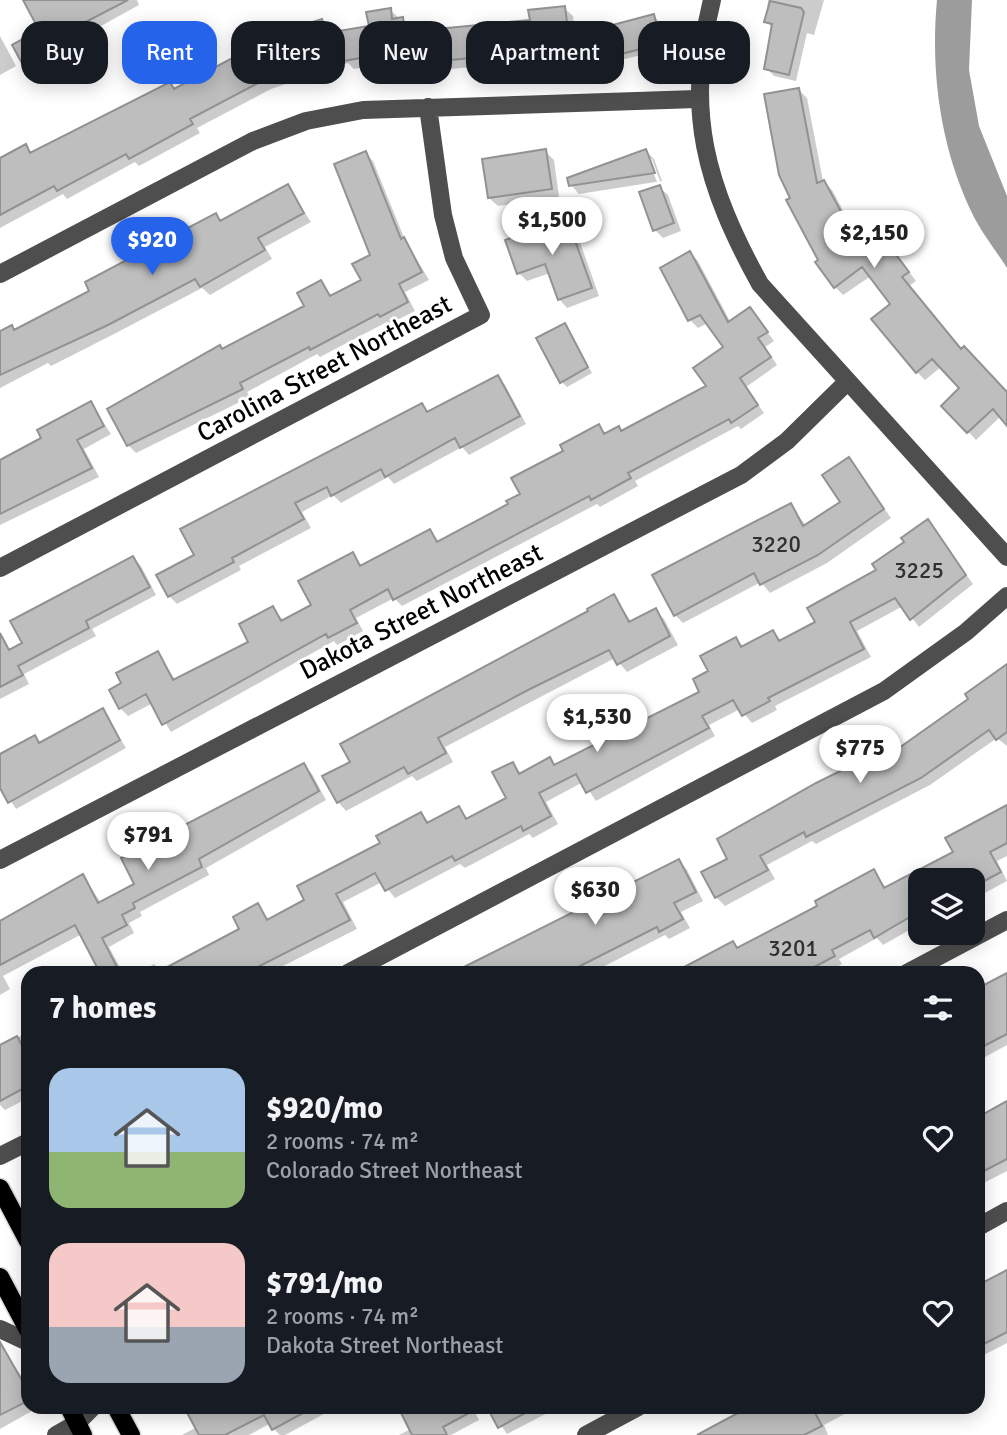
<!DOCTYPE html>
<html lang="en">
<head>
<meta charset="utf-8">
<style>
  body { margin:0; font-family:Signika,sans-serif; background:#20242c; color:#f1f3f6; height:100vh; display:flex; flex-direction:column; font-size:26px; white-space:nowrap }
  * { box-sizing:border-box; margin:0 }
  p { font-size:23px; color:#9ea1a6 }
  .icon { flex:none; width:38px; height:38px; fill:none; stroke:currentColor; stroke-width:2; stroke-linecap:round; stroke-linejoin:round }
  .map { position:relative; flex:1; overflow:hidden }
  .panel { position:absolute; left:21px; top:966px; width:964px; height:448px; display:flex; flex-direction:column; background:#171b24; border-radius:21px; box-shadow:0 4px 18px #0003 }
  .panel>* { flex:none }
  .top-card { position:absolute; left:21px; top:21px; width:966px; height:63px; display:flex; gap:14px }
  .fabs { position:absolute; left:908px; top:868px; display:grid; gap:14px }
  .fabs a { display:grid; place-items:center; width:77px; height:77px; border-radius:14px; background:#171b24; box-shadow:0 4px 18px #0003; font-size:35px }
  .price { position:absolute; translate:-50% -60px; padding:0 16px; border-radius:24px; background:#fff; color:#222; font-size:23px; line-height:46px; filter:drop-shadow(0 2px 4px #0008) }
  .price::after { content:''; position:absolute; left:50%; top:42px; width:21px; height:16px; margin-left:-10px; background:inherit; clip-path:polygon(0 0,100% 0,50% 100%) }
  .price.current { background:#2563eb; color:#fff }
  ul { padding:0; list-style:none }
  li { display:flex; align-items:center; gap:21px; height:175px; padding:0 28px }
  li span { display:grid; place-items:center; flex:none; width:196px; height:140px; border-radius:21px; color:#555 }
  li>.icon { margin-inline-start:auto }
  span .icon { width:84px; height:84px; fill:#fffc; stroke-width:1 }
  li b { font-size:30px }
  h2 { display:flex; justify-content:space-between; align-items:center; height:84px; padding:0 28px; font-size:30px }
  .chip { padding:0 24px; border-radius:21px; background:#171b24; box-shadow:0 4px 18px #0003; font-size:24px; line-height:63px }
  .chip.current { background:#2563eb; color:#fff }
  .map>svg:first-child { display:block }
  .water { fill:#9c9c9c }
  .shadow { fill:#0003; fill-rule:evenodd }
  .building { fill:#bebebe; stroke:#929292; stroke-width:2 }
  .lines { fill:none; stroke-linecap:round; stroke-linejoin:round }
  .major-casing { stroke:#dbdbdb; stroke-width:21 }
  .minor { stroke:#4e4e4e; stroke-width:18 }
  .major { stroke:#000; stroke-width:18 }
  .labels { text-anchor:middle; stroke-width:6; stroke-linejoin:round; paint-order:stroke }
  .number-label { font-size:23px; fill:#303030 }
  .street-label { font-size:26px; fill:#000; stroke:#fff }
</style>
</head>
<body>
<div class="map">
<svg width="1007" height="1435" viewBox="0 0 1007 1435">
  <rect width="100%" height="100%" fill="#fff"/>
  <path class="water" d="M937,0H972L969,70L979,126L1007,196V268C997,252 984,236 975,219C941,152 930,74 937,0Z"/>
  <path class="shadow" d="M30,0H137L139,5L81,37L91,56L51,78L41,66L32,71L24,64L42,31Z
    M768,0H824L814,35L807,33L796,81L774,76L766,68L773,28L766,21Z
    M564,8L573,16L577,56L432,71L423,62V57L354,69L348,63L271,89L197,128L200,133L139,166L135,162L67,199L63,194L0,228V160L25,146L32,153L170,84L176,90L322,21L332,34L371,28L390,10L410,28L412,33L532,22Z
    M654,16L659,22L666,49L604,64L599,59Z
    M0,36L16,66L0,75Z
    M798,89L807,98L823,181L832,190L856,234L871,223L879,232L916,281L909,286L962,351L1007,394V423L1001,416L976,440L944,406L962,389L941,367L925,380L917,372L892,304L871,276L843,295L835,287L792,199Z
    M545,151L554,160L559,197L498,206L489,198Z
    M646,151L654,159L662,181L579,194L571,185ZM648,159H652L660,181L657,182Z
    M365,153L373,161L405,240L429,280L405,292L415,311L389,324L387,322L320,357L317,354L247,392L250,397L136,453L128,445L223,351L306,306L321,282L332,297L363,281L372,256Z
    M287,186L311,222L265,247L272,259L210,295L202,288L116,333L51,366L48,363L0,388V333L16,332L91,291L215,216L221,222Z
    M659,187L668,195L681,231L663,238L655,230Z
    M566,220L575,228L599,296L567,308L559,299L550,273L527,281L519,273Z
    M690,253L698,261L731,323L750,309L774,341L765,347L777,365L746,387L764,413L741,429L738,426L635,481L638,486L600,507L597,504L402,606L394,598L356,618L363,631L337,645L334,641L171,732L153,703L128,716L120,708L124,684L158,653L176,681L250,642L273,608L284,621L313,606L353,555L363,567L430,531L439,542L510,505L566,451L599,426L607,435L622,432L708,386L725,348L708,323L698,328L690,320L662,268Z
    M564,325L592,373L567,387L561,381Z
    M497,377L505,385L526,424L469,455L462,447L394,484L388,477L341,503L333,495L302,512L311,528L239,566L241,570L177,604L169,596L197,556L421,405L429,413Z
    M91,404L111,434L84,449L99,477L0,525V462L43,439Z
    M849,459L891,518L827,563L770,593L761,582L683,623L675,615L791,505L806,526L842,503Z
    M927,522L973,584L919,627L903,606L857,631L871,657L775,706L777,710L752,723L740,709L709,725L715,736L596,801L583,782L546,802L558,824L533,838L529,834L465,868L460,864L395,898L382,882L343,902L357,929L269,973H174L241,930L258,905L269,920L307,900L421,814L430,823L459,808L469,820L508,799L512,764L522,774L550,759L556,766L702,692L711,672L736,639L744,647L773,632L781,640L817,623L878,570Z
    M133,558L141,566L156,595L92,629L96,636L24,674L29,684L0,699V657L24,644Z
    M614,596L632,623L655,610L664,619L678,645L627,672L615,658L445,747L453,762L417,781L412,776L346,811L338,802L352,763Z
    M1007,667V746L997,738L930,785L816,844L812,841L767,865L775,879L725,906L716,897L730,859L897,751L971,699Z
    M103,710L126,748L16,809L0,784V756L35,738L41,744Z
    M304,765L312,774L326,800L206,868L209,875L140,912L142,916L129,923L134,933L109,947L123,973H102L82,934L3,976L10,989L0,995V922L83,876L101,903L137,884Z
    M1007,807V856L997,861L1007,881L981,895L979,892L973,895V880H920V924L883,945L877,938L839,959L842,964L826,973H674L733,943L739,949L819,906L873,871L887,889L955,852Z
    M679,861L687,870L703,901L681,912L690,928L669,939L665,935L591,973H473Z
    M154,964L163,973H138Z
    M1007,975V1045L978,1061V990Z
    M28,1032V1098L5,1110L0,1105V1047Z
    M1007,1105V1171L978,1186V1121Z
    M1007,1272V1343L978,1358V1287Z
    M11,1361L28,1386V1407H39L0,1429V1363L2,1366Z
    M186,1407H322L324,1414L285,1435H280L269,1424L249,1435H182L197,1427Z
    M416,1407H472L479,1420L451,1435H399L411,1429Z
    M489,1407H559L507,1434Z
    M743,1407H858L824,1425L828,1435H700L744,1412Z"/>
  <path class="building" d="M23,0H128L74,28L85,48L42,71L35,58L23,65L12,45L39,30Z
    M770,1L801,8L804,12L789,75L764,69L772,24L764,22Z
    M565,6L570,48L422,63L420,48L343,61L342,54L262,81L190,119L193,124L129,159L126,154L57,191L54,186L0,215V158L26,144L30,153L170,82L174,89L257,45L256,40L322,19L327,33L369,26L366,12L391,8L392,19L403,17L405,32L530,20L528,10Z
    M654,14L661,44L597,60L590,31Z
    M799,88L817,183L824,180L853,234L871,221L909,272L902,277L961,349L964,346L1007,392V426L993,409L967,433L941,406L959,388L932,359L916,373L871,319L890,304L862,267L834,288L815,262L818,260L786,200L790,198L779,175L764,94Z
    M546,149L552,189L488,198L482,159Z
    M646,149L655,173L569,186L567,178Z
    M366,151L401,239L404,237L422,272L399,284L408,302L380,317L378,314L310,350L309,347L240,383L243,389L127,446L107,409L220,345L222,349L304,306L297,293L321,280L330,296L361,280L352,264L370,255L334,164Z
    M288,184L304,213L258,238L265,250L200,287L195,279L108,325L0,375V331L12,325L14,330L89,291L85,282L216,213L220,221Z
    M660,185L674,223L653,231L639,192Z
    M567,218L592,288L558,300L545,264L517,274L505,240Z
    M690,251L728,322L750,307L768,332L758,338L771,357L740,378L758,405L731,423L729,419L628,473L631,478L591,500L589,496L393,600L388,589L350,610L357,623L328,638L326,634L162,725L146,694L119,709L109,690L121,683L116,673L158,651L173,680L248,642L239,624L273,606L281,621L311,605L298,581L353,552L360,566L430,529L437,542L508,504L506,501L520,494L511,478L563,451L560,445L599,424L604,434L619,426L621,431L706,386L693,368L723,347L700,315L688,321L660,268Z
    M565,323L588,367L560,383L536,338Z
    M498,375L520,416L460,448L455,438L385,477L381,469L331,496L327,487L295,503L304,519L232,558L234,562L168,597L156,575L194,555L180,529L422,403L427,412Z
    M91,401L104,426L77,440L92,468L0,514V460L41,438L37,430Z
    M849,457L884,509L818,555L760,585L754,573L674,616L652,575L791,503L803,526L840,502L822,475Z
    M928,519L966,575L910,620L895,598L850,622L864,649L768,698L770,701L742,716L733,700L702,716L709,728L586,793L576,774L539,793L551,816L523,831L521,826L455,861L452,856L385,891L375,873L336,894L350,920L246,973H156L239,929L233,917L258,903L267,920L304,900L297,886L380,843L376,836L421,812L427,823L459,806L466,819L506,798L492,772L513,762L519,774L550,757L554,765L699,692L693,679L708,671L700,656L736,637L741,647L773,630L779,641L815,622L807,608L876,570L872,564L904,542L901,538Z
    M133,556L150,587L86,621L89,628L18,666L23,675L0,687V633L9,650L22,643L10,621Z
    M614,594L629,622L656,608L670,636L617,665L609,650L528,690L438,738L446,753L408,774L404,767L337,803L322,776L350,762L340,744L588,611L587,609Z
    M1007,664V732L996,740L989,730L921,778L806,837L804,832L760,856L768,870L715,898L701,872L727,859L717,839L816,783L893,745L896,750L968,699L965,694Z
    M103,708L120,740L8,803L0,788V754L35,735L39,743Z
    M304,763L319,791L199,859L202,867L133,903L135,908L122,915L127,925L102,938L120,973H100L75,925L0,965V921L83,874L98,903L134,884L121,858Z
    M1007,805V843L990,852L1001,872L973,887V880H920V911L874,938L870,930L832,950L835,956L803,973H673L733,941L737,948L817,906L815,901L874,869L884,888L953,852L945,838Z
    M679,859L696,892L674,903L683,919L659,932L657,927L578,967L581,973H452Z
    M1007,973V1034L978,1049V988Z
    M17,1036L28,1057V1086L0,1101V1045Z
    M1007,1101V1159L978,1174V1117Z
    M1007,1270V1332L978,1347V1285Z
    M0,1342L28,1391V1401L0,1415Z
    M184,1407H314L272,1430L264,1415L225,1435H199Z
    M412,1407H480L443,1427L447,1435H412L401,1413Z
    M487,1407H536L498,1428Z
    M749,1407H812L822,1426L804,1435H697Z"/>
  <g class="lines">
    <defs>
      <path id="major" d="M0,1188L28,1241
        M0,1277L28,1330
        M69,1407L83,1435
        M116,1407L131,1435"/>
    </defs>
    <use href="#major" class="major-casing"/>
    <path class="minor" d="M712,0C684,111 706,186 760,284L1007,557
      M0,274L253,141L306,121L363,110L697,99
      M0,568L481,315L454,258L443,215L428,107
      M0,860L741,475L787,441L847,382
      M348,973L884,691L966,632L1007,596
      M907,973L1007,920
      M0,1156L28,1142
      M978,1227L1007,1211
      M0,1329L28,1342
      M56,1435L77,1423L93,1407
      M586,1435L638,1407"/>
    <use href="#major" class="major"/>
  </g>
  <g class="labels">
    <g class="number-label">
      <text x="776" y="552">3220</text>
      <text x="919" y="578">3225</text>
      <text x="793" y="956">3201</text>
    </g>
    <g class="street-label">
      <text transform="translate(324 368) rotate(-28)" y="9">Carolina Street Northeast</text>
      <text transform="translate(421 611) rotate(-27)" y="9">Dakota Street Northeast</text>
    </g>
  </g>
</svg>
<div class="fabs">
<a><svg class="icon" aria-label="layers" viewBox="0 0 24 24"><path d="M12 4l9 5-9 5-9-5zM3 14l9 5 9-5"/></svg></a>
</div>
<b class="price" style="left:552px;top:257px">$1,500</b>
<b class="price" style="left:874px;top:270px">$2,150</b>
<b class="price current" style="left:152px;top:277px">$920</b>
<b class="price" style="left:597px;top:754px">$1,530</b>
<b class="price" style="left:860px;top:785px">$775</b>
<b class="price" style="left:148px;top:872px">$791</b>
<b class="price" style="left:595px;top:927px">$630</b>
<div class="top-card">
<a class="chip">Buy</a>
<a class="chip current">Rent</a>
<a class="chip">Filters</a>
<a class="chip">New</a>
<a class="chip">Apartment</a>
<a class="chip">House</a>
</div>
<section class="panel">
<h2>7 homes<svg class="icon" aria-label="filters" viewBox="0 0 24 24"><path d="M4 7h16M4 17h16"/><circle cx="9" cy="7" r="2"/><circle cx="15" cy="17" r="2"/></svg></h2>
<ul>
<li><span style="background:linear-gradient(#a9c7e8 60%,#8fb573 0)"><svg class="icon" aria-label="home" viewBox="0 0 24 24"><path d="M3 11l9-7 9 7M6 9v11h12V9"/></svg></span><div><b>$920/mo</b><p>2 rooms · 74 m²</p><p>Colorado Street Northeast</p></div><svg class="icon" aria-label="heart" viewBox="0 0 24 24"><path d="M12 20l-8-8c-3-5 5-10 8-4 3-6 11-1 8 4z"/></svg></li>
<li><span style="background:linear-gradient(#f6c9c9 60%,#9aa5b1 0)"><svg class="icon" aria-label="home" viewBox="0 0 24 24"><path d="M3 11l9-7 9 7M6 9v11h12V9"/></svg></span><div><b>$791/mo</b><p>2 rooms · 74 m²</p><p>Dakota Street Northeast</p></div><svg class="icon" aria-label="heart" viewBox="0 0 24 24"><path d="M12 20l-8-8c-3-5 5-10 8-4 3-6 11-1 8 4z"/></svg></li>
</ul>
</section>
</div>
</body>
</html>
